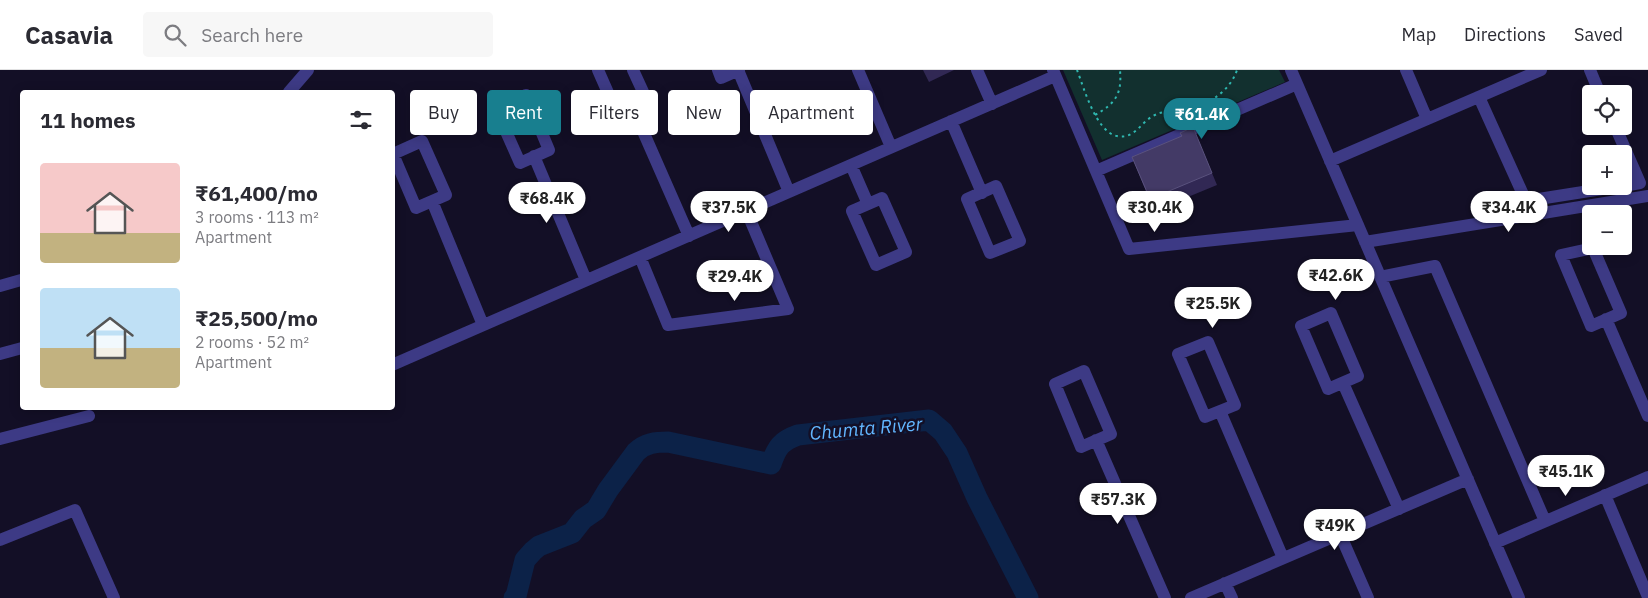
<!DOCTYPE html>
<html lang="en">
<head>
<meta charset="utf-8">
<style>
  body { margin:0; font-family:"IBM Plex Sans",sans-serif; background:#f7f7f7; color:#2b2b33; height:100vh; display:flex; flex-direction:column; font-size:19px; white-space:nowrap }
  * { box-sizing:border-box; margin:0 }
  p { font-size:16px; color:#7c7c81 }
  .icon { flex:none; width:28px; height:28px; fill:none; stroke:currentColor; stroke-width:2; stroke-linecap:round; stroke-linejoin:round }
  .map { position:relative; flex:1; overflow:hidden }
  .panel { position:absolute; left:20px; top:20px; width:375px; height:320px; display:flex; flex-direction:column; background:#fff; border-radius:5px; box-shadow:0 2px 12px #0003 }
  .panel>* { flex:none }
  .hud { position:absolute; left:410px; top:20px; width:475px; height:45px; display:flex; gap:10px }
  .tools { position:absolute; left:1582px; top:15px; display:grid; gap:10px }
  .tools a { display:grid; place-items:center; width:50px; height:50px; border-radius:5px; background:#fff; box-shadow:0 2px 12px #0003; font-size:25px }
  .price { position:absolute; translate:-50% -42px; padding:0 11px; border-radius:18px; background:#fff; color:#222; font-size:16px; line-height:32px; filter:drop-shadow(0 1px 2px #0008) }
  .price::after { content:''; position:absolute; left:50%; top:30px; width:15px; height:11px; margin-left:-8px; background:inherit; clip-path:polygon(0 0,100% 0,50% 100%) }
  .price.active { background:#187f8f; color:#fff }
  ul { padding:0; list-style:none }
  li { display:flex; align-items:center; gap:15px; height:125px; padding:0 20px }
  li span { display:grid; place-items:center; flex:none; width:140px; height:100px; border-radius:5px; color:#555 }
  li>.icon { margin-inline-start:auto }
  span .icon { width:60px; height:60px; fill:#fffc; stroke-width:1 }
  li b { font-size:21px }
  h2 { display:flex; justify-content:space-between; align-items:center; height:60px; padding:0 20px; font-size:21px }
  .pill { padding:0 18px; border-radius:5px; background:#fff; box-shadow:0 2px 12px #0003; font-size:18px; line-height:45px }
  .pill.active { background:#187f8f; color:#fff }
  header { display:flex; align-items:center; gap:30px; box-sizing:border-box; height:70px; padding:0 25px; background:#fff; border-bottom:1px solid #e1e1e2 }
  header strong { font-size:24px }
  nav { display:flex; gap:28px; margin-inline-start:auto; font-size:18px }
  .search { width:350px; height:45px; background:#f7f7f7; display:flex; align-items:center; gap:12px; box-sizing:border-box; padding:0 18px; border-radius:5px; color:#7c7c81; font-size:19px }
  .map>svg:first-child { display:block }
  .green { fill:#12302f }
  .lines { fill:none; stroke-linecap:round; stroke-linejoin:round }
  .river { stroke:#0c2248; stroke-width:21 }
  .path { stroke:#2fb8b0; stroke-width:2; stroke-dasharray:2.5 4; stroke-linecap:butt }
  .minor { stroke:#3d3a85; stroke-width:12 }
  .wall { fill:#312854 }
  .building { fill:#433a66; stroke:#5a527e }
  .labels { text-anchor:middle; stroke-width:5; stroke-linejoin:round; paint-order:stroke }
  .water-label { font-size:19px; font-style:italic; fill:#62b6ff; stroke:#130f26 }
</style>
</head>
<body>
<header>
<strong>Casavia</strong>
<div class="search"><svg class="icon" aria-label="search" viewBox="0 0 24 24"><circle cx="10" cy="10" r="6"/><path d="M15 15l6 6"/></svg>Search here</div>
<nav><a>Map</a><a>Directions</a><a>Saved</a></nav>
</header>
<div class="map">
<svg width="1648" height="528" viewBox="0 0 1648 528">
  <rect width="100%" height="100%" fill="#130f26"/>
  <path class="green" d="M1063,0H1279L1285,12L1102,90Z"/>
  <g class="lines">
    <path class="river" d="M514,528L516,526L525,490L533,481L539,476L572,463L583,449L596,440L608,420L636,382C645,373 656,372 668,372L771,394C777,377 781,371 798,365L929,350L943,362L957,383L977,428L1028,528"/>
    <path class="path" d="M1077,0C1084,18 1096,62 1117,66C1135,70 1141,51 1155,45C1162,41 1170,42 1178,41C1202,39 1229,24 1237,0
      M1095,45C1116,33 1122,24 1120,0"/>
    <path class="minor" d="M598,0L620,50L650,37L633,0
      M718,0L721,8L739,0
      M738,0L789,122
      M858,0L891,77
      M977,0L992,34
      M1053,0L1129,179L1358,155
      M1291,0L1519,528
      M1406,0L1427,49
      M1590,0L1600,24
      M289,22L308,0
      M526,25L549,80L520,93L496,39Z
      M1479,27L1526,131L1621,116
      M635,43L689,166
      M951,51L982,123
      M1615,56L1640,113L1624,116
      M422,71L446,125L416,138L393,84Z
      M534,86L586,210
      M1330,91L1541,0
      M851,95L868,134
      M1096,101L1297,14
      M996,116L1020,171L990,183L967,129Z
      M882,128L906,182L876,195L852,141Z
      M432,131L483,255
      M1365,172L1648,126
      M1593,178L1621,243L1591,256L1561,185Z
      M640,187L668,255L788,239L746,140
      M1380,207L1435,196L1545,451
      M0,216L21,210
      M1331,243L1358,306L1328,319L1301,256Z
      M1606,249L1648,346
      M1208,272L1235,335L1205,347L1178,284Z
      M0,284L22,278
      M392,295L1055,6
      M1084,301L1111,364L1081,377L1055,314Z
      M1343,313L1399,439
      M1220,341L1283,488
      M0,369L89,346
      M1096,370L1165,528
      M1605,425L1648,527
      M1340,464L1368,528
      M0,470L75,440L114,528
      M1495,473L1648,407
      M1225,513L1232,528
      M1191,528L1468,409"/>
  </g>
  <path class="wall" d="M923,0H954L929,12Z
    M1132,87L1212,103L1217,115L1154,141Z"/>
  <path class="building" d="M1193,57L1212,103L1150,129L1132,87L1182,66L1180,63Z"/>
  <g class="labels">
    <g class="water-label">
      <text transform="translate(866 358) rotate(-5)" y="7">Chumta River</text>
    </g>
  </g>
</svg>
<div class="tools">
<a><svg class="icon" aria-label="locate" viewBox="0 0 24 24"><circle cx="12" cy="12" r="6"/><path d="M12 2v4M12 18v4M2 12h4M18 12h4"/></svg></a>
<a>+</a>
<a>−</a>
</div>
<b class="price active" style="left:1202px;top:70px">₹61.4K</b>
<b class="price" style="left:547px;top:154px">₹68.4K</b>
<b class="price" style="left:729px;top:163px">₹37.5K</b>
<b class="price" style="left:1155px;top:163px">₹30.4K</b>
<b class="price" style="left:1509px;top:163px">₹34.4K</b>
<b class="price" style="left:1336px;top:231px">₹42.6K</b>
<b class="price" style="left:735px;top:232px">₹29.4K</b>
<b class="price" style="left:1213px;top:259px">₹25.5K</b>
<b class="price" style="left:1566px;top:427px">₹45.1K</b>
<b class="price" style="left:1118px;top:455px">₹57.3K</b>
<b class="price" style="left:1335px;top:481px">₹49K</b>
<div class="hud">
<a class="pill">Buy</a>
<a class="pill active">Rent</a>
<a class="pill">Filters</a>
<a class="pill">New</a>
<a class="pill">Apartment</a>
</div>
<section class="panel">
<h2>11 homes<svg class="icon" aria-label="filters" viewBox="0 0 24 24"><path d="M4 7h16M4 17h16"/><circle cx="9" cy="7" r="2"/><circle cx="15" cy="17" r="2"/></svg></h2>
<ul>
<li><span style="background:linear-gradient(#f6c9c9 70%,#c2b280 0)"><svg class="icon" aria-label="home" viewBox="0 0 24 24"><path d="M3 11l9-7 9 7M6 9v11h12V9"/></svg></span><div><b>₹61,400/mo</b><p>3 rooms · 113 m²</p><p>Apartment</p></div></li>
<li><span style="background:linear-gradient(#bfe0f5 60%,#c2b280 0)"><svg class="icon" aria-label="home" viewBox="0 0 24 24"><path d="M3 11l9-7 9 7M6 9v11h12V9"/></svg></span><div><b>₹25,500/mo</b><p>2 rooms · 52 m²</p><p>Apartment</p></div></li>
</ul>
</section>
</div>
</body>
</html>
